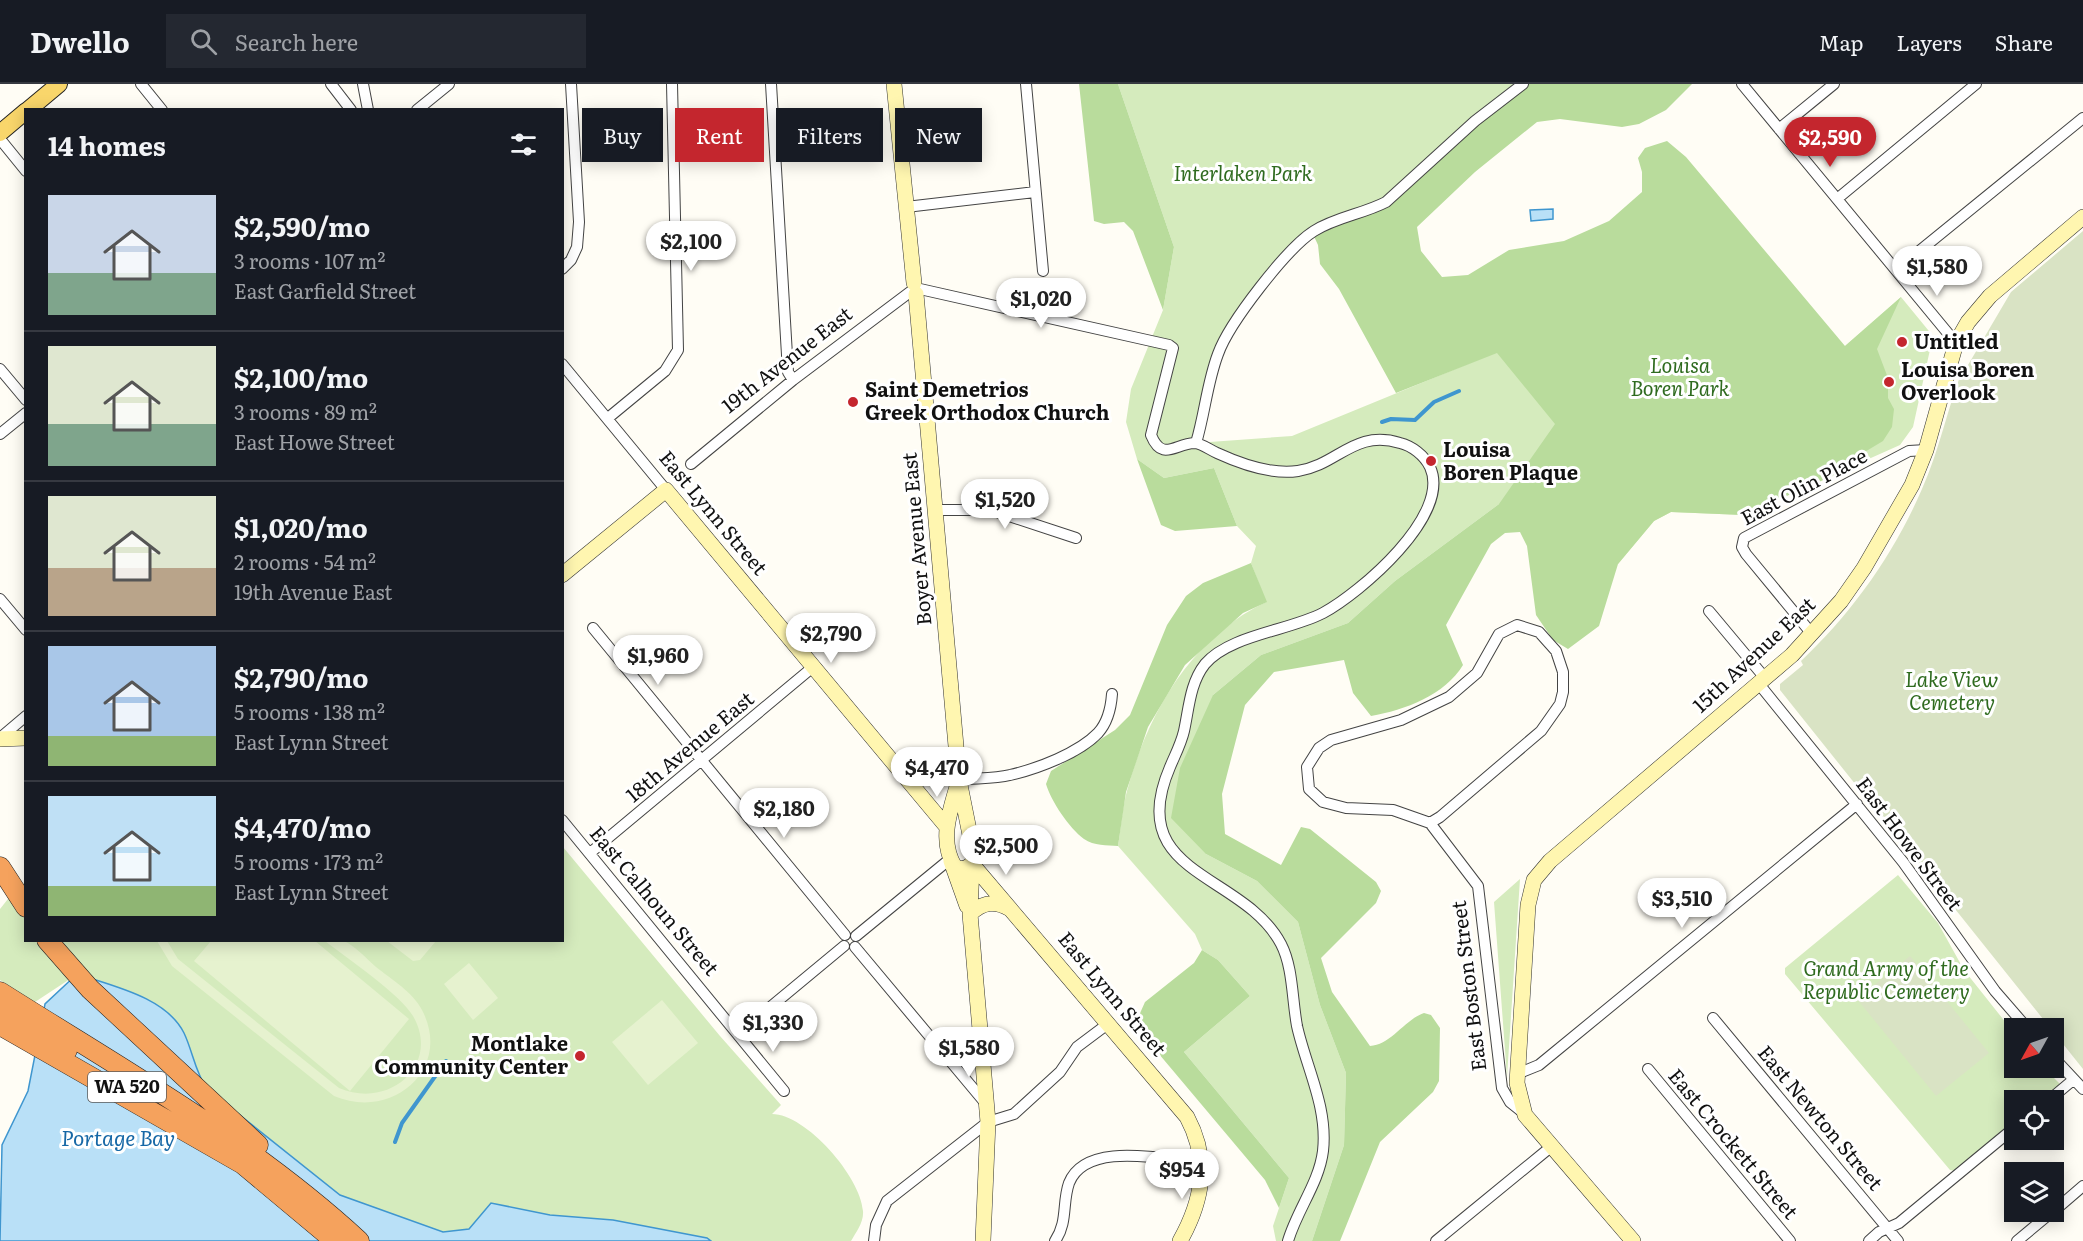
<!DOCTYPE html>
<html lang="en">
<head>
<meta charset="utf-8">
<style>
  body { margin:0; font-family:Literata,serif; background:#242831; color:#f1f3f6; height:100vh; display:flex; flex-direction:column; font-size:22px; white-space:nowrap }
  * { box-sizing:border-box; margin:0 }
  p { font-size:20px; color:#9ea1a6 }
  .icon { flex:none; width:33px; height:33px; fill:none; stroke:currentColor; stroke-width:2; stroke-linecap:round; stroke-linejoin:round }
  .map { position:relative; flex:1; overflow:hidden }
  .details { position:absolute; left:24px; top:24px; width:540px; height:834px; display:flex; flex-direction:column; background:#171b24; border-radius:0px; box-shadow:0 3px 15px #0003 }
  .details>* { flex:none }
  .guide { position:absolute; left:582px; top:24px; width:570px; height:54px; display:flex; gap:12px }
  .needle { width:39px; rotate:230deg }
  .fabs { position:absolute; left:2004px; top:934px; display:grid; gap:12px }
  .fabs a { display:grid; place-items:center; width:60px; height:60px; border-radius:0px; background:#171b24; box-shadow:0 3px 15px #0003; font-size:30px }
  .price { position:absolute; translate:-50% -51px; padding:0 14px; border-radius:21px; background:#fff; color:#222; font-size:20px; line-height:39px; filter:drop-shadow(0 2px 3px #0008) }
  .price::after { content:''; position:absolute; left:50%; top:36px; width:18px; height:14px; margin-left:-9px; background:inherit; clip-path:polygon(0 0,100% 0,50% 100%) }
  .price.selected { background:#c4262e; color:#fff }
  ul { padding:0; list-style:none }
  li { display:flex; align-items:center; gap:18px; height:150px; padding:0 24px }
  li+li { border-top:2px solid #363941 }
  li span { display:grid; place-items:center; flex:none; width:168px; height:120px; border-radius:0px; color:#555 }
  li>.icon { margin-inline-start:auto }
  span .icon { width:72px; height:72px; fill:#fffc; stroke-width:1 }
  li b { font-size:26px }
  h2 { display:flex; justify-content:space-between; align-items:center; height:72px; padding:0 24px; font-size:26px }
  .chip { padding:0 21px; border-radius:0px; background:#171b24; box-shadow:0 3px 15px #0003; font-size:21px; line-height:54px }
  .chip.selected { background:#c4262e; color:#fff }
  header { display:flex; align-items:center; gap:36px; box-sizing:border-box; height:84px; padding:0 30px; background:#171b24; border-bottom:2px solid #363941 }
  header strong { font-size:28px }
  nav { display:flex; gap:33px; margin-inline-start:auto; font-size:21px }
  .search { width:420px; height:54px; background:#242831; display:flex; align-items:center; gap:15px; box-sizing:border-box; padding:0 21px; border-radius:0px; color:#9ea1a6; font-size:22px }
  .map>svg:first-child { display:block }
  .green { fill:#d5ebbd }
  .forest { fill:#b9dc9c }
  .cemetery { fill:#d9e3c4 }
  .pitch { fill:#e6f2cf }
  .water { fill:#b9e0f7; stroke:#3f96cf; stroke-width:1.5 }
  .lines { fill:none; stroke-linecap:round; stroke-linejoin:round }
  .stream { stroke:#3f96cf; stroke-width:4 }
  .street-casing { stroke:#444; stroke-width:12 }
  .secondary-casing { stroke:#333; stroke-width:16 }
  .primary-casing { stroke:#222; stroke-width:18 }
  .highway-casing { stroke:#222; stroke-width:21 }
  .street { stroke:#fff; stroke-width:10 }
  .secondary { stroke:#fff6b0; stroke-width:15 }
  .primary { stroke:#f9d66b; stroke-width:16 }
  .highway { stroke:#f5a25d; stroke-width:20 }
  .poi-dot { fill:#c4262e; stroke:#fff; stroke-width:2 }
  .labels { text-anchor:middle; stroke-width:6; stroke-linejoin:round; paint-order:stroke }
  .shield { fill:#fff; stroke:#585858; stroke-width:1.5 }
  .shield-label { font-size:18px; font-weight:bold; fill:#111 }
  .park-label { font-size:20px; font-style:italic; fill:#2f6b1f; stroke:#fff }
  .poi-label { font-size:20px; font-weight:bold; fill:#111; stroke:#fff; text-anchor:start }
  .street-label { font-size:20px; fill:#111; stroke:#fff }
  .water-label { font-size:21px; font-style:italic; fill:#1768a6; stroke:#fff }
</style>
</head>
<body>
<header>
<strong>Dwello</strong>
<div class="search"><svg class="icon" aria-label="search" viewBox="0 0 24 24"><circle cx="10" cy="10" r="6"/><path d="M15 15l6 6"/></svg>Search here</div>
<nav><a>Map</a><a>Layers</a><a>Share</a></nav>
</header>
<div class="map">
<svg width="2083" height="1157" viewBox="0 0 2083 1157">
  <rect width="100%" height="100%" fill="#fffdf5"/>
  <path class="green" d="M1118,0H1523L1386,118L1324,141L1278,181L1219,267L1196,359L1292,352L1497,268L1845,262L1901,213L1933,252L1913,343L1900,361L1743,431L1671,428L1654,437L1618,480L1499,420L1395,497L1348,539L1261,571L1213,611L1206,770L1257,797L1298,838L1320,921L1346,989L1344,1061L1312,1157H1276L1273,1142L1289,1094L1184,968L1250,912L1218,876L1202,866L1195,850L1118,762C1121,744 1122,725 1127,707C1147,630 1192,553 1266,518L1251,479L1256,462L1237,442L1214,384L1164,394L1137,375L1126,338L1131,305L1163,226L1174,163Z
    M563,763L720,952L781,1021L772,1030C806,1030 861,1093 863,1127C864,1138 856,1148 851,1157H371L73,893L35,918L0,896V825L19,801L25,799L26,856H562Z
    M1898,791L1938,839L1964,886L2014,949V984H2044L2060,1000L2039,1017H2014V1038L1956,1087L1950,1086L1785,890V884Z
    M1520,795L1507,993L1494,818Z"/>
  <path class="forest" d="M1079,0H1118L1174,163L1163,226L1133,147L1124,138L1104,140L1094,137Z
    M1523,0H1692L1666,26L1639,40L1622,43L1560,35L1537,38L1475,88L1417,143L1421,167L1442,193L1468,191L1509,166L1564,157L1609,137L1642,108V88L1638,74L1645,64L1667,57L1686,73L1845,262L1901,213L1877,265L1888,294V314L1894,325L1892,343L1883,357L1863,369L1867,377L1743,431L1671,428L1654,437L1618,480L1599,542L1568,565L1553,556L1536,531L1527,462L1520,448L1505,449L1491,460L1446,541L1463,581C1445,611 1405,626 1371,632L1353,609L1344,576L1274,588L1245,621L1222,710L1225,750L1281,781L1301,743L1310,745L1376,798L1381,807L1376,819L1321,874L1332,908L1370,962C1391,961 1404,936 1424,929L1431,931L1440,944L1439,997L1433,1008L1380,1058L1340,1157H1312L1344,1061L1346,989L1320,921L1298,838L1257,797L1206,770L1171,734L1180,684L1213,611L1261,571L1348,539L1395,497L1499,420L1555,340L1497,269L1396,309L1339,205L1320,180L1318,161L1312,148L1370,126Z
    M1137,375L1164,394L1214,384L1237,442L1175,447L1161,441Z
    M1251,479L1267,518L1243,529L1185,581L1148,643L1126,708L1118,762C1107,761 1094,762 1084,755C1069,744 1051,717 1046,700L1051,687L1115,646L1130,631L1167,541L1186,512L1203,499Z
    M1202,866L1218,876L1250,912L1184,968L1289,1094L1279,1124L1265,1096L1143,951L1137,936L1145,918L1194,879Z"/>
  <path class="cemetery" d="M2083,147V985L1780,606V600L1803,581L1801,577C1852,529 1894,470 1922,405C1939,367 1947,326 1962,287L1968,281L2011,208Z
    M1910,872L1989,969L1936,1012L1857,915Z"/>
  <path class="pitch" d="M157,857H167L178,875L339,1004C390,1026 441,980 413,932C401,911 347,874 325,857C330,856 339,855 344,857C354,861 367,875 376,883C391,895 413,908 422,926C453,985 392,1037 334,1012L172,882Z
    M211,857H315L409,935L350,1007L194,877Z
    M387,857H436L420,876L413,877Z
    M469,879L498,914L473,936L444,900Z
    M662,916L698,959L648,1001L612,958Z"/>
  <path class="water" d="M1553,125V135L1531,137L1530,126Z
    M77,890C112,902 166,913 184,949C193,968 195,988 207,1005L340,1111L443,1148L469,1145L491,1119L550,1131L613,1136L707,1154L711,1157H0L2,1061L28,1007L45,920Z"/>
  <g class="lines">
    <path class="stream" d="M1382,338L1391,335L1415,336L1434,318L1459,307
      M395,1058L402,1039L446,977"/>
    <defs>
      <path id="street" d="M141,0L162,26
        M331,0L351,26
        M363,0L368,26
        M771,0L788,288L793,296
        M1026,0L1043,187
        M1742,0L1956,259
        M417,26L449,0
        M1779,45L1834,0
        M0,55L26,87
        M1837,115L1976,0
        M906,123L1035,108
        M562,185L571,176L577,163L579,138L571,0
        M1896,186L2083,34
        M920,205L1169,261L1173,264L1151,351C1162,378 1175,360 1194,359C1201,359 1210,366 1217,369C1241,380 1272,391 1298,387C1338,381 1354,345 1400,359C1412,362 1424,371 1430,383C1452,431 1360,509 1323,529C1288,547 1230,551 1205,580C1190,599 1189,624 1184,647C1181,660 1175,671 1170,683C1123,792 1243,788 1281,860C1293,883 1292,915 1297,942C1306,983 1328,1023 1323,1067C1319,1099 1297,1126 1288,1157
        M562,280L666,406
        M0,285L26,316
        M608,334L665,287L678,266L672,0
        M0,350L26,329
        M1196,359C1205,329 1207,299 1218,270C1229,239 1287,164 1314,147C1336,133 1363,130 1386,118L1475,37L1523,0
        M691,380L793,296L910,208
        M936,426H991L1076,454
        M0,515L26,546
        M1709,527L1765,594
        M1517,541L1539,548L1556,567L1563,588V608L1560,620L1541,647L1440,733L1430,739L1393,726L1346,724L1323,718L1309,705L1307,683L1319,664L1331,656L1401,636L1449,613L1477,589L1499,550Z
        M593,544L845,851
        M1812,550L1746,470L1742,463L1744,454L1909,367L1926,366
        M1759,600L1903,778L1995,907L2028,945
        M0,654L26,632
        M959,696C975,694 994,695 1010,691C1037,685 1079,669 1098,649C1108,638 1111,624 1112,610
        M562,736L784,1007
        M1430,739L1478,802L1502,1004L1510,1018L1525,1030
        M590,769L813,583
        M856,852L950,775
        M855,863L987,1021
        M1713,934L1898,1157
        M739,949L844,862
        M2054,974L2083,1005
        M1648,985L1790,1157
        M1517,990L1539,981L1857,720
        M2048,1017L2073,996
        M2054,1127L2083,1102
        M874,1157L876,1141L887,1117L988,1038L1014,1030L1060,988L1077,963L1109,939
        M1055,1157C1068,1138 1062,1119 1069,1099C1086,1056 1165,1076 1202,1078
        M1436,1157L1552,1062
        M1869,1157L1879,1148L1899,1139L2014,1044
        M2017,1157L2052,1128"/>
      <path id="secondary" d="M894,0L914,199
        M916,210L959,696L974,771L972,780L964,785L955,783C938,756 951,724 959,696
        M562,491L666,406L946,742
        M0,655L26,654
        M951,777L967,822
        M972,780L1187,1033C1210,1076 1203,1116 1180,1157
        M972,781L970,830L988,1038L983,1157
        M970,830C983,818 995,816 1010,825
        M1633,1157L1525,1031L1517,999L1528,821L1534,796L1550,777L1792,571L1841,517L1864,484L1912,401L1926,366L1956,259L1968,238L1990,212L2083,133"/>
      <path id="primary" d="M28,26L59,0
        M0,49L26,27"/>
      <path id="highway" d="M0,783L26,823
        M47,856L90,905L258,1061
        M0,908C123,986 252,1058 359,1157
        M0,925L67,966
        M0,941L248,1083
        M238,1076L335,1157"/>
    </defs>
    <use href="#street" class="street-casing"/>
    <use href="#secondary" class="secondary-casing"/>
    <use href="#primary" class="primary-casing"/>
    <use href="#highway" class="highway-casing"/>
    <use href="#street" class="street"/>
    <use href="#secondary" class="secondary"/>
    <use href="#primary" class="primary"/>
    <use href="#highway" class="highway"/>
  </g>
  <g class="poi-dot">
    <circle cx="1902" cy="258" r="6"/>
    <circle cx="1889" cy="298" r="6"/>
    <circle cx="853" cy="318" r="6"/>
    <circle cx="1431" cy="377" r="6"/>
    <circle cx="580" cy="972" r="6"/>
  </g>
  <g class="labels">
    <rect class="shield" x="88" y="988" width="78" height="30" rx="4.5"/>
    <g class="shield-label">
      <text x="127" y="1009">WA 520</text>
    </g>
    <g class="park-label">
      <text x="1243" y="97">Interlaken Park</text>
      <text x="1680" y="289">Louisa<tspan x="1680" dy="23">Boren Park</tspan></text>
      <text x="1952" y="603">Lake View<tspan x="1952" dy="23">Cemetery</tspan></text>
      <text x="1886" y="892">Grand Army of the<tspan x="1886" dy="23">Republic Cemetery</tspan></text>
    </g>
    <g class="poi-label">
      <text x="1914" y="265">Untitled</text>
      <text x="1901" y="293">Louisa Boren<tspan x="1901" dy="23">Overlook</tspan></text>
      <text x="865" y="313">Saint Demetrios<tspan x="865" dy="23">Greek Orthodox Church</tspan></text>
      <text x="1443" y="373">Louisa<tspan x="1443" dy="23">Boren Plaque</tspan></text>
      <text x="568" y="967" text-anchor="end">Montlake<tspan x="568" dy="23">Community Center</tspan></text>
    </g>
    <g class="street-label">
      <text transform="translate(787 276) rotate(-38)" y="7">19th Avenue East</text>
      <text transform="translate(1804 403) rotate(-28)" y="7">East Olin Place</text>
      <text transform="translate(713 429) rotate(50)" y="7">East Lynn Street</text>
      <text transform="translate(917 455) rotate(-95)" y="7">Boyer Avenue East</text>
      <text transform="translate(1754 571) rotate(-43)" y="7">15th Avenue East</text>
      <text transform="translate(690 663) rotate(-40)" y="7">18th Avenue East</text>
      <text transform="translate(1909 760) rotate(53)" y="7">East Howe Street</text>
      <text transform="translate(654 817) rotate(50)" y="7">East Calhoun Street</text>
      <text transform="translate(1469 902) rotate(-97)" y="7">East Boston Street</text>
      <text transform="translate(1112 910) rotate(50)" y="7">East Lynn Street</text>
      <text transform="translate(1820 1034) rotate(50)" y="7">East Newton Street</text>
      <text transform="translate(1733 1060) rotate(50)" y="7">East Crockett Street</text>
    </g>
    <g class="water-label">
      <text x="118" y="1062">Portage Bay</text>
    </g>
  </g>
</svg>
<div class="fabs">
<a><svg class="needle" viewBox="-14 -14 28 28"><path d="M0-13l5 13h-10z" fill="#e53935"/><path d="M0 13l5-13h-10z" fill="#9ea1a6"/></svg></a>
<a><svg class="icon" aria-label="locate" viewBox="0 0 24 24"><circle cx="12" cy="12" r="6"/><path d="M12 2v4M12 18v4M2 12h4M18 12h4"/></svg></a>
<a><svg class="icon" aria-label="layers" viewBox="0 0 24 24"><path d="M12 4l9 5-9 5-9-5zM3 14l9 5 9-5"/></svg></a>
</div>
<b class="price selected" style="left:1830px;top:84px">$2,590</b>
<b class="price" style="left:691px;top:188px">$2,100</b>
<b class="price" style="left:1937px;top:213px">$1,580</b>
<b class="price" style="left:1041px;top:245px">$1,020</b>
<b class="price" style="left:1005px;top:446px">$1,520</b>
<b class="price" style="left:831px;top:580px">$2,790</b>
<b class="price" style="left:658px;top:602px">$1,960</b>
<b class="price" style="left:937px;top:714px">$4,470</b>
<b class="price" style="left:784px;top:755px">$2,180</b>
<b class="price" style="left:1006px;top:792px">$2,500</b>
<b class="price" style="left:1682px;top:845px">$3,510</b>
<b class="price" style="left:773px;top:969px">$1,330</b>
<b class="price" style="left:969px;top:994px">$1,580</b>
<b class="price" style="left:1182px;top:1116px">$954</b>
<div class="guide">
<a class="chip">Buy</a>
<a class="chip selected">Rent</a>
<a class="chip">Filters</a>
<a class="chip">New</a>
</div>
<section class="details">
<h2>14 homes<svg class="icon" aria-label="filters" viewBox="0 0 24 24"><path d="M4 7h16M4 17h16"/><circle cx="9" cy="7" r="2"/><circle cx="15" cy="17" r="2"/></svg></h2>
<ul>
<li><span style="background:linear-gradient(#c9d6e8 65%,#7fa58c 0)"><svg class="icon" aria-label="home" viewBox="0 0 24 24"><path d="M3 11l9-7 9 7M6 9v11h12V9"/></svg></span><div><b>$2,590/mo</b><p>3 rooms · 107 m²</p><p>East Garfield Street</p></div></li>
<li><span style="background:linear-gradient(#dfe7d0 65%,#7fa58c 0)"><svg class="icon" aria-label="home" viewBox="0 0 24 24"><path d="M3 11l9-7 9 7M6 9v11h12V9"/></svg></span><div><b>$2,100/mo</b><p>3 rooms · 89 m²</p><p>East Howe Street</p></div></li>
<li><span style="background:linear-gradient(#dfe7d0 60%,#b9a48a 0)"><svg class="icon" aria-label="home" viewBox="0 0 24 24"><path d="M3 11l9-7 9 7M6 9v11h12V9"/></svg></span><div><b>$1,020/mo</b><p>2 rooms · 54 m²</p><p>19th Avenue East</p></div></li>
<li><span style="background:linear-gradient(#a9c7e8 75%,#8fb573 0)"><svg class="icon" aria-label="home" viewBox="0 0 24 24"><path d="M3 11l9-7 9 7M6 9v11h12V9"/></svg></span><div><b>$2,790/mo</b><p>5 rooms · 138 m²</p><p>East Lynn Street</p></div></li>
<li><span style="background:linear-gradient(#bfe0f5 75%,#8fb573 0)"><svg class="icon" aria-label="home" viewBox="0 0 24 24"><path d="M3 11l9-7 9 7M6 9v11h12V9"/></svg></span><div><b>$4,470/mo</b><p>5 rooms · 173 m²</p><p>East Lynn Street</p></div></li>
</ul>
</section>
</div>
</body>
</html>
